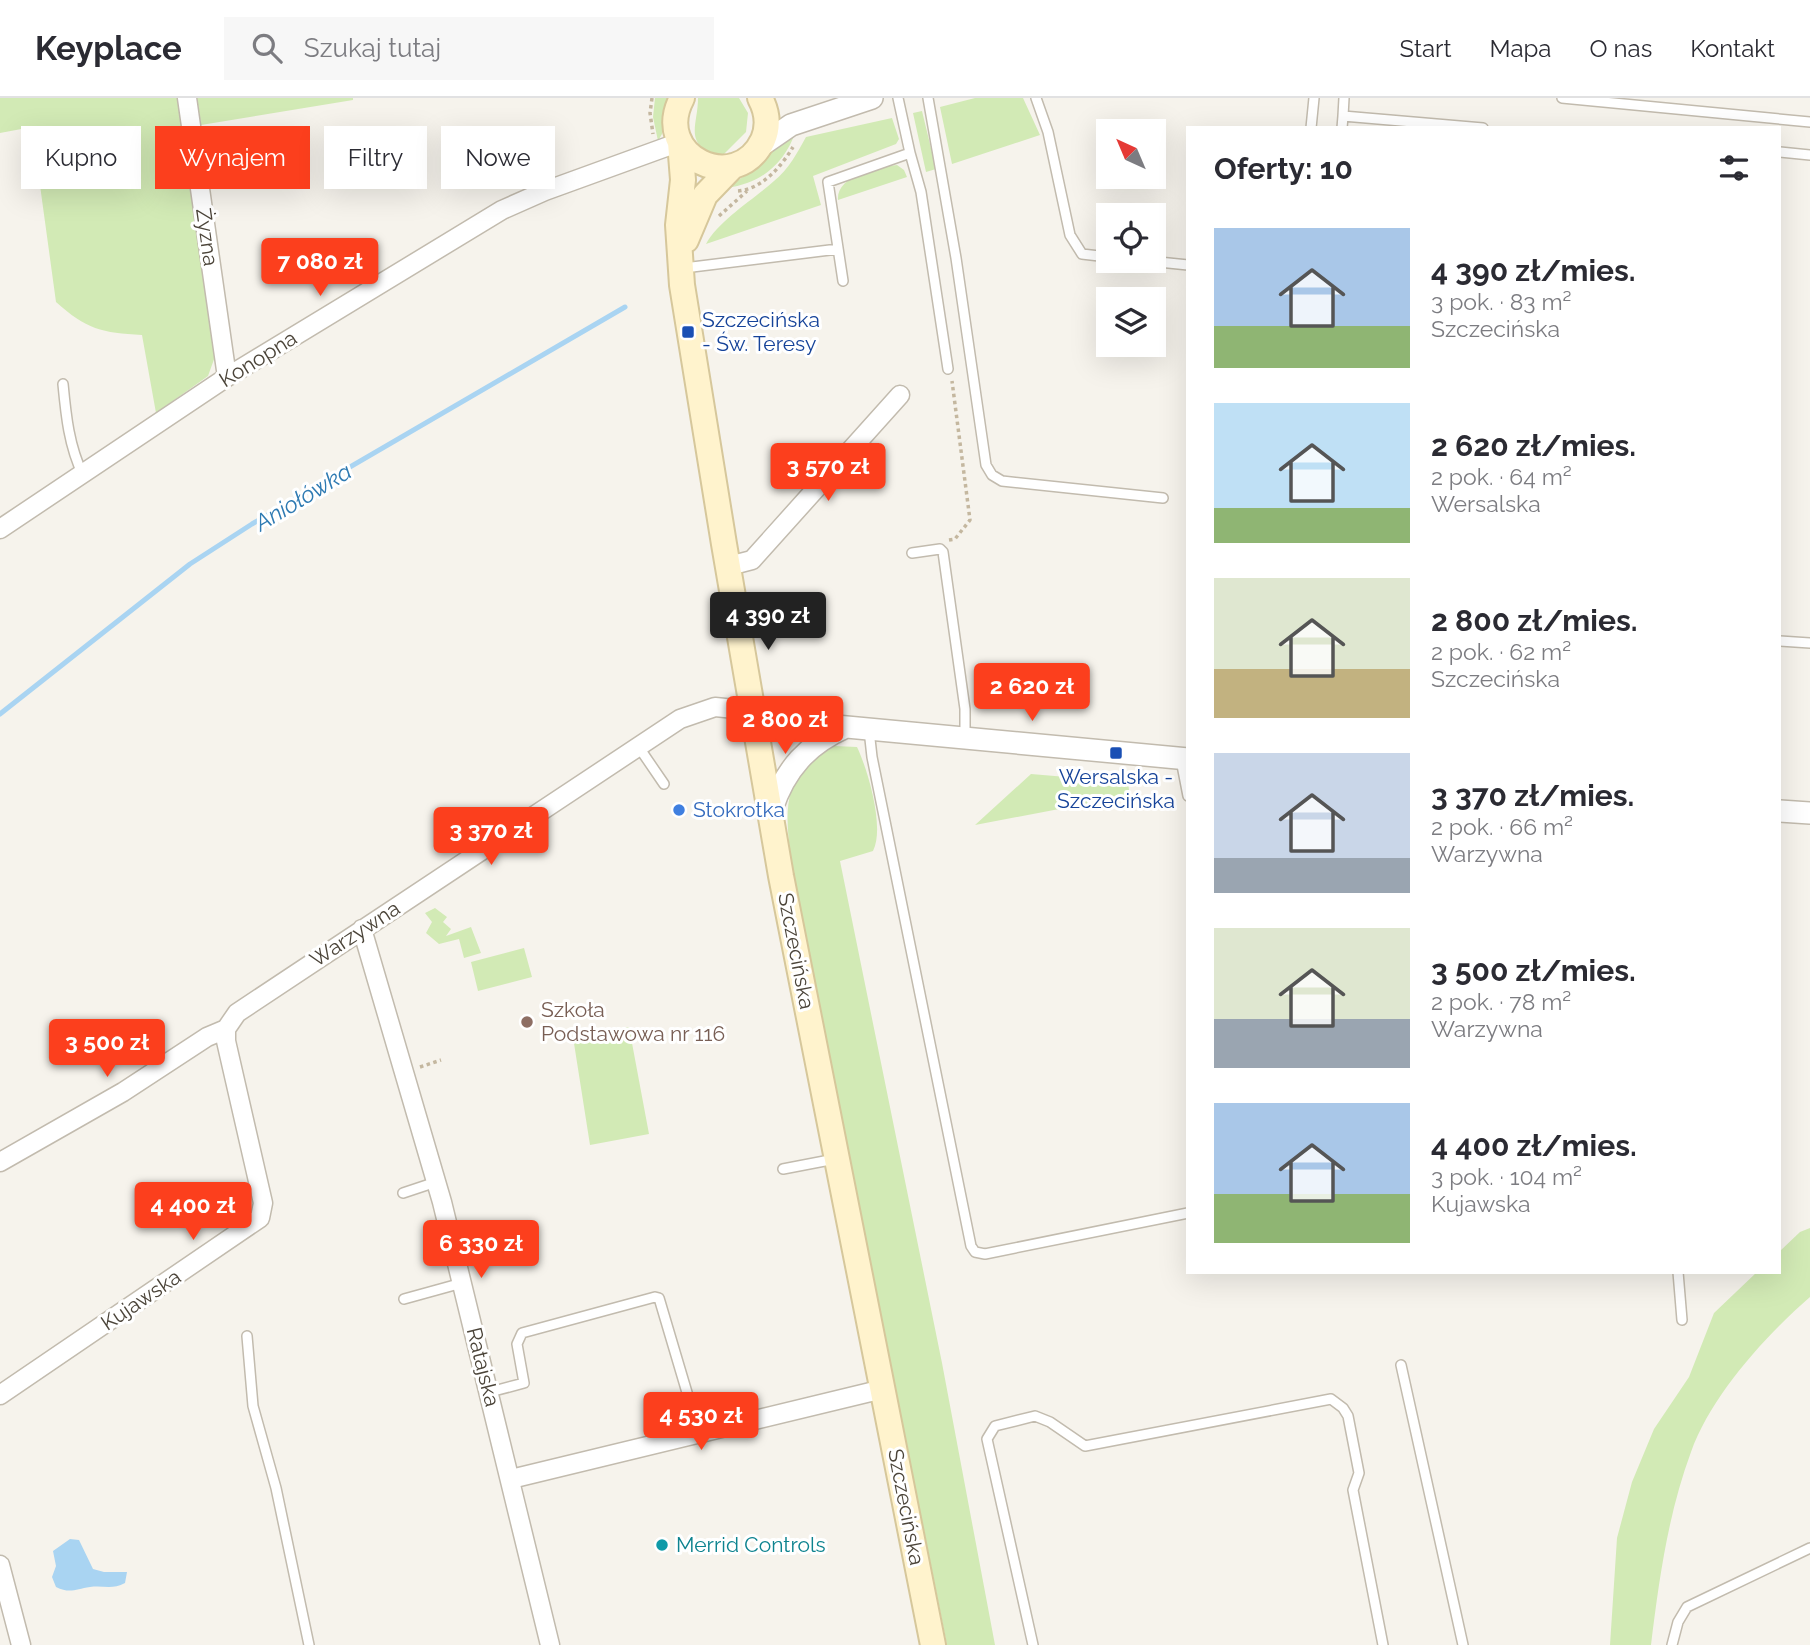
<!DOCTYPE html>
<html lang="pl">
<head>
<meta charset="utf-8">
<style>
  body { margin:0; font-family:Raleway,sans-serif; background:#f7f7f7; color:#2b2b33; height:100vh; display:flex; flex-direction:column; font-size:26px; white-space:nowrap }
  * { box-sizing:border-box; margin:0 }
  p { font-size:23px; color:#7c7c81 }
  .icon { flex:none; width:38px; height:38px; fill:none; stroke:currentColor; stroke-width:2; stroke-linecap:round; stroke-linejoin:round }
  .map { position:relative; flex:1; overflow:hidden }
  .sheet { position:absolute; left:1186px; top:28px; width:595px; height:1148px; display:flex; flex-direction:column; background:#fff; border-radius:0px; box-shadow:0 7px 28px #0002 }
  .sheet>* { flex:none }
  .guide { position:absolute; left:21px; top:28px; width:665px; height:63px; display:flex; gap:14px }
  .needle { width:46px; rotate:316deg }
  .tools { position:absolute; left:1096px; top:21px; display:grid; gap:14px }
  .tools a { display:grid; place-items:center; width:70px; height:70px; border-radius:0px; background:#fff; box-shadow:0 7px 28px #0002; font-size:35px }
  .price { position:absolute; translate:-50% -60px; padding:0 16px; border-radius:7px; background:#fc3f1d; color:#fff; font-size:23px; line-height:46px; filter:drop-shadow(0 2px 4px #0008) }
  .price::after { content:''; position:absolute; left:50%; top:42px; width:21px; height:16px; margin-left:-10px; background:inherit; clip-path:polygon(0 0,100% 0,50% 100%) }
  .price.active { background:#222; color:#fff }
  ul { padding:0; list-style:none }
  li { display:flex; align-items:center; gap:21px; height:175px; padding:0 28px }
  li span { display:grid; place-items:center; flex:none; width:196px; height:140px; border-radius:0px; color:#555 }
  li>.icon { margin-inline-start:auto }
  span .icon { width:84px; height:84px; fill:#fffc; stroke-width:1 }
  li b { font-size:30px }
  h2 { display:flex; justify-content:space-between; align-items:center; height:84px; padding:0 28px; font-size:30px }
  .chip { padding:0 24px; border-radius:0px; background:#fff; box-shadow:0 7px 28px #0002; font-size:24px; line-height:63px }
  .chip.active { background:#fc3f1d; color:#fff }
  header { display:flex; align-items:center; gap:42px; box-sizing:border-box; height:98px; padding:0 35px; background:#fff; border-bottom:2px solid #e1e1e2 }
  header strong { font-size:33px }
  nav { display:flex; gap:38px; margin-inline-start:auto; font-size:24px }
  .search { width:490px; height:63px; background:#f7f7f7; display:flex; align-items:center; gap:18px; box-sizing:border-box; padding:0 24px; border-radius:0px; color:#7c7c81; font-size:26px }
  .map>svg:first-child { display:block }
  .green { fill:#d2eab5 }
  .water { fill:#a9d4f2 }
  .lines { fill:none; stroke-linecap:round; stroke-linejoin:round }
  .stream { stroke:#a9d4f2; stroke-width:5 }
  .service-casing { stroke:#c2bbae; stroke-width:12 }
  .minor-casing { stroke:#c2bbae; stroke-width:21 }
  .tertiary-casing { stroke:#c2bbae; stroke-width:24 }
  .secondary-casing { stroke:#d6c79b; stroke-width:28 }
  .path { stroke:#c4b79f; stroke-width:3.5; stroke-dasharray:3.5 3.5; stroke-linecap:butt }
  .service { stroke:#fff; stroke-width:9 }
  .minor { stroke:#fff; stroke-width:18 }
  .tertiary { stroke:#fff; stroke-width:21 }
  .secondary { stroke:#fff3cd; stroke-width:24 }
  .transit-dot { fill:#1a4fb4; stroke:#fff; stroke-width:2.5 }
  .shop-dot { fill:#3f7fe0; stroke:#fff; stroke-width:2.5 }
  .education-dot { fill:#8d6e63; stroke:#fff; stroke-width:2.5 }
  .culture-dot { fill:#0f9aa8; stroke:#fff; stroke-width:2.5 }
  .labels { text-anchor:middle; stroke-width:6; stroke-linejoin:round; paint-order:stroke }
  .street-label { font-size:21px; fill:#4b4439; stroke:#fff }
  .transit-label { font-size:21px; fill:#164399; stroke:#fff; text-anchor:start }
  .shop-label { font-size:21px; fill:#366cbe; stroke:#fff; text-anchor:start }
  .education-label { font-size:21px; fill:#785e54; stroke:#fff; text-anchor:start }
  .culture-label { font-size:21px; fill:#0d838f; stroke:#fff; text-anchor:start }
  .water-label { font-size:23px; font-style:italic; fill:#2e7ab2; stroke:#fff }
</style>
</head>
<body>
<header>
<strong>Keyplace</strong>
<div class="search"><svg class="icon" aria-label="search" viewBox="0 0 24 24"><circle cx="10" cy="10" r="6"/><path d="M15 15l6 6"/></svg>Szukaj tutaj</div>
<nav><a>Start</a><a>Mapa</a><a>O nas</a><a>Kontakt</a></nav>
</header>
<div class="map">
<svg width="1810" height="1547" viewBox="0 0 1810 1547">
  <rect width="100%" height="100%" fill="#f6f3ec"/>
  <path class="green" d="M0,0H182L217,253L208,278L156,315L142,237C102,235 86,231 56,204L32,29L0,35Z
    M197,0H353V2L201,27Z
    M655,0H667L662,36L658,43L653,19Z
    M698,0H739L748,15L746,34L721,59C682,46 698,29 698,0Z
    M975,0H1023L1040,37L952,66L940,9Z
    M922,13L936,71L926,74L913,15Z
    M892,20L899,41L896,46L813,78L821,107L706,146C719,122 753,102 774,83C789,71 797,55 806,39Z
    M796,33C784,66 762,85 727,90L760,67L780,44Z
    M897,67L904,72L907,79L838,102C836,78 877,69 897,67Z
    M834,648L857,649C868,672 885,730 873,753L840,763L942,1265L995,1547H947L795,792C792,755 776,701 803,671C811,662 824,655 834,648Z
    M1031,676L1102,682V687L1128,684L1129,692L1122,699L975,727Z
    M435,810L447,819L443,824L451,831L446,838L471,829L481,855L464,860L459,841L439,846L426,835L432,824L425,815Z
    M524,850L532,879L478,893L471,864Z
    M629,929L649,1036L590,1047L573,939Z
    M1810,1130V1199C1765,1238 1711,1298 1691,1354C1668,1416 1659,1482 1651,1547H1610L1617,1440L1632,1384L1654,1331L1689,1279L1714,1215L1757,1174H1780V1153L1800,1134Z"/>
  <path class="water" d="M70,1441L79,1442L93,1471L104,1474H127L125,1485C112,1492 103,1487 90,1489C76,1491 70,1496 56,1489L52,1479L56,1468L53,1453Z"/>
  <g class="lines">
    <path class="stream" d="M0,616L190,466L252,426L625,209"/>
    <defs>
      <path id="service" d="M928,0L956,160L986,367L992,377L1002,383L1163,400
        M1036,0L1048,34L1070,137L1082,156L1108,159
        M1562,0L1810,24
        M1343,18L1344,0
        M1311,30L1314,0
        M1342,30L1343,18L1483,30
        M1780,54L1810,57
        M910,55L921,94L948,271
        M1149,163L1188,167
        M684,170L838,151
        M843,183L828,84L910,55L898,0
        M63,286C66,318 69,348 83,377
        M912,455L940,451L943,454L965,611V639
        M1780,543L1810,545
        M869,632L872,659L971,1148L975,1154L985,1156L1188,1115
        M638,648L664,686
        M1181,662L1188,698
        M783,1071L835,1061
        M403,1095L436,1084
        M1678,1174L1682,1222
        M404,1201L462,1185
        M247,1238L253,1308L276,1390L309,1547
        M1401,1267L1463,1547
        M490,1294L524,1285L517,1246L522,1235L655,1199L659,1200L699,1335
        M1033,1547L987,1341L995,1328L1035,1318L1050,1324L1085,1348L1331,1301L1343,1310L1348,1318L1359,1375L1353,1392L1383,1547
        M1672,1547L1678,1524L1687,1509L1810,1450"/>
      <path id="minor" d="M187,0L227,279
        M0,431L227,279L502,112L545,93L680,44
        M729,468L752,462L900,297
        M362,831L442,1104L550,1547
        M0,1064L123,994L207,939L226,931
        M0,1297L260,1120L263,1105L226,943V931L237,915L680,621L715,609L755,613
        M511,1381L883,1291
        M0,1467L21,1547"/>
      <path id="tertiary" d="M759,49L791,27L872,0
        M755,613L804,625L1188,661
        M772,711C785,671 808,646 846,629
        M1780,713L1810,715"/>
      <path id="secondary" d="M682,0C651,58 736,99 763,42C769,28 767,13 760,0
        M680,44L683,82L678,127L682,187L724,446L781,778L933,1547
        M686,142L705,97L733,68"/>
    </defs>
    <use href="#service" class="service-casing"/>
    <use href="#minor" class="minor-casing"/>
    <use href="#tertiary" class="tertiary-casing"/>
    <use href="#secondary" class="secondary-casing"/>
    <path class="path" d="M652,0L650,15L653,36
      M738,93C762,91 781,69 793,49
      M719,118L747,93
      M949,442L955,441L970,422L952,283
      M420,969L441,962"/>
    <use href="#service" class="service"/>
    <use href="#minor" class="minor"/>
    <use href="#tertiary" class="tertiary"/>
    <use href="#secondary" class="secondary"/>
  </g>
  <g class="transit-dot">
    <rect x="681" y="227" width="14" height="14" rx="3.5"/>
    <rect x="1109" y="648" width="14" height="14" rx="3.5"/>
  </g>
  <circle class="shop-dot" cx="679" cy="712" r="7"/>
  <circle class="education-dot" cx="527" cy="924" r="7"/>
  <circle class="culture-dot" cx="662" cy="1447" r="7"/>
  <g class="labels">
    <g class="street-label">
      <text transform="translate(207 139) rotate(82)" y="7">Żyzna</text>
      <text transform="translate(258 261) rotate(-32)" y="7">Konopna</text>
      <text transform="translate(355 836) rotate(-33)" y="7">Warzywna</text>
      <text transform="translate(796 853) rotate(79)" y="7">Szczecińska</text>
      <text transform="translate(141 1202) rotate(-34)" y="7">Kujawska</text>
      <text transform="translate(483 1269) rotate(76)" y="7">Ratajska</text>
      <text transform="translate(906 1409) rotate(79)" y="7">Szczecińska</text>
    </g>
    <g class="transit-label">
      <text x="702" y="229">Szczecińska<tspan x="702" dy="24">- Św. Teresy</tspan></text>
      <text x="1116" y="686" text-anchor="middle">Wersalska -<tspan x="1116" dy="24">Szczecińska</tspan></text>
    </g>
    <g class="shop-label">
      <text x="693" y="719">Stokrotka</text>
    </g>
    <g class="education-label">
      <text x="541" y="919">Szkoła<tspan x="541" dy="24">Podstawowa nr 116</tspan></text>
    </g>
    <g class="culture-label">
      <text x="676" y="1454">Merrid Controls</text>
    </g>
    <g class="water-label">
      <text transform="translate(303 399) rotate(-31)" y="8">Aniołówka</text>
    </g>
  </g>
</svg>
<div class="tools">
<a><svg class="needle" viewBox="-14 -14 28 28"><path d="M0-13l5 13h-10z" fill="#e53935"/><path d="M0 13l5-13h-10z" fill="#7c7c81"/></svg></a>
<a><svg class="icon" aria-label="locate" viewBox="0 0 24 24"><circle cx="12" cy="12" r="6"/><path d="M12 2v4M12 18v4M2 12h4M18 12h4"/></svg></a>
<a><svg class="icon" aria-label="layers" viewBox="0 0 24 24"><path d="M12 4l9 5-9 5-9-5zM3 14l9 5 9-5"/></svg></a>
</div>
<b class="price" style="left:320px;top:200px">7 080 zł</b>
<b class="price" style="left:828px;top:405px">3 570 zł</b>
<b class="price active" style="left:768px;top:554px">4 390 zł</b>
<b class="price" style="left:1032px;top:625px">2 620 zł</b>
<b class="price" style="left:785px;top:658px">2 800 zł</b>
<b class="price" style="left:491px;top:769px">3 370 zł</b>
<b class="price" style="left:107px;top:981px">3 500 zł</b>
<b class="price" style="left:193px;top:1144px">4 400 zł</b>
<b class="price" style="left:481px;top:1182px">6 330 zł</b>
<b class="price" style="left:701px;top:1354px">4 530 zł</b>
<div class="guide">
<a class="chip">Kupno</a>
<a class="chip active">Wynajem</a>
<a class="chip">Filtry</a>
<a class="chip">Nowe</a>
</div>
<section class="sheet">
<h2>Oferty: 10<svg class="icon" aria-label="filters" viewBox="0 0 24 24"><path d="M4 7h16M4 17h16"/><circle cx="9" cy="7" r="2"/><circle cx="15" cy="17" r="2"/></svg></h2>
<ul>
<li><span style="background:linear-gradient(#a9c7e8 70%,#8fb573 0)"><svg class="icon" aria-label="home" viewBox="0 0 24 24"><path d="M3 11l9-7 9 7M6 9v11h12V9"/></svg></span><div><b>4 390 zł/mies.</b><p>3 pok. · 83 m²</p><p>Szczecińska</p></div></li>
<li><span style="background:linear-gradient(#bfe0f5 75%,#8fb573 0)"><svg class="icon" aria-label="home" viewBox="0 0 24 24"><path d="M3 11l9-7 9 7M6 9v11h12V9"/></svg></span><div><b>2 620 zł/mies.</b><p>2 pok. · 64 m²</p><p>Wersalska</p></div></li>
<li><span style="background:linear-gradient(#dfe7d0 65%,#c2b280 0)"><svg class="icon" aria-label="home" viewBox="0 0 24 24"><path d="M3 11l9-7 9 7M6 9v11h12V9"/></svg></span><div><b>2 800 zł/mies.</b><p>2 pok. · 62 m²</p><p>Szczecińska</p></div></li>
<li><span style="background:linear-gradient(#c9d6e8 75%,#9aa5b1 0)"><svg class="icon" aria-label="home" viewBox="0 0 24 24"><path d="M3 11l9-7 9 7M6 9v11h12V9"/></svg></span><div><b>3 370 zł/mies.</b><p>2 pok. · 66 m²</p><p>Warzywna</p></div></li>
<li><span style="background:linear-gradient(#dfe7d0 65%,#9aa5b1 0)"><svg class="icon" aria-label="home" viewBox="0 0 24 24"><path d="M3 11l9-7 9 7M6 9v11h12V9"/></svg></span><div><b>3 500 zł/mies.</b><p>2 pok. · 78 m²</p><p>Warzywna</p></div></li>
<li><span style="background:linear-gradient(#a9c7e8 65%,#8fb573 0)"><svg class="icon" aria-label="home" viewBox="0 0 24 24"><path d="M3 11l9-7 9 7M6 9v11h12V9"/></svg></span><div><b>4 400 zł/mies.</b><p>3 pok. · 104 m²</p><p>Kujawska</p></div></li>
</ul>
</section>
</div>
</body>
</html>
